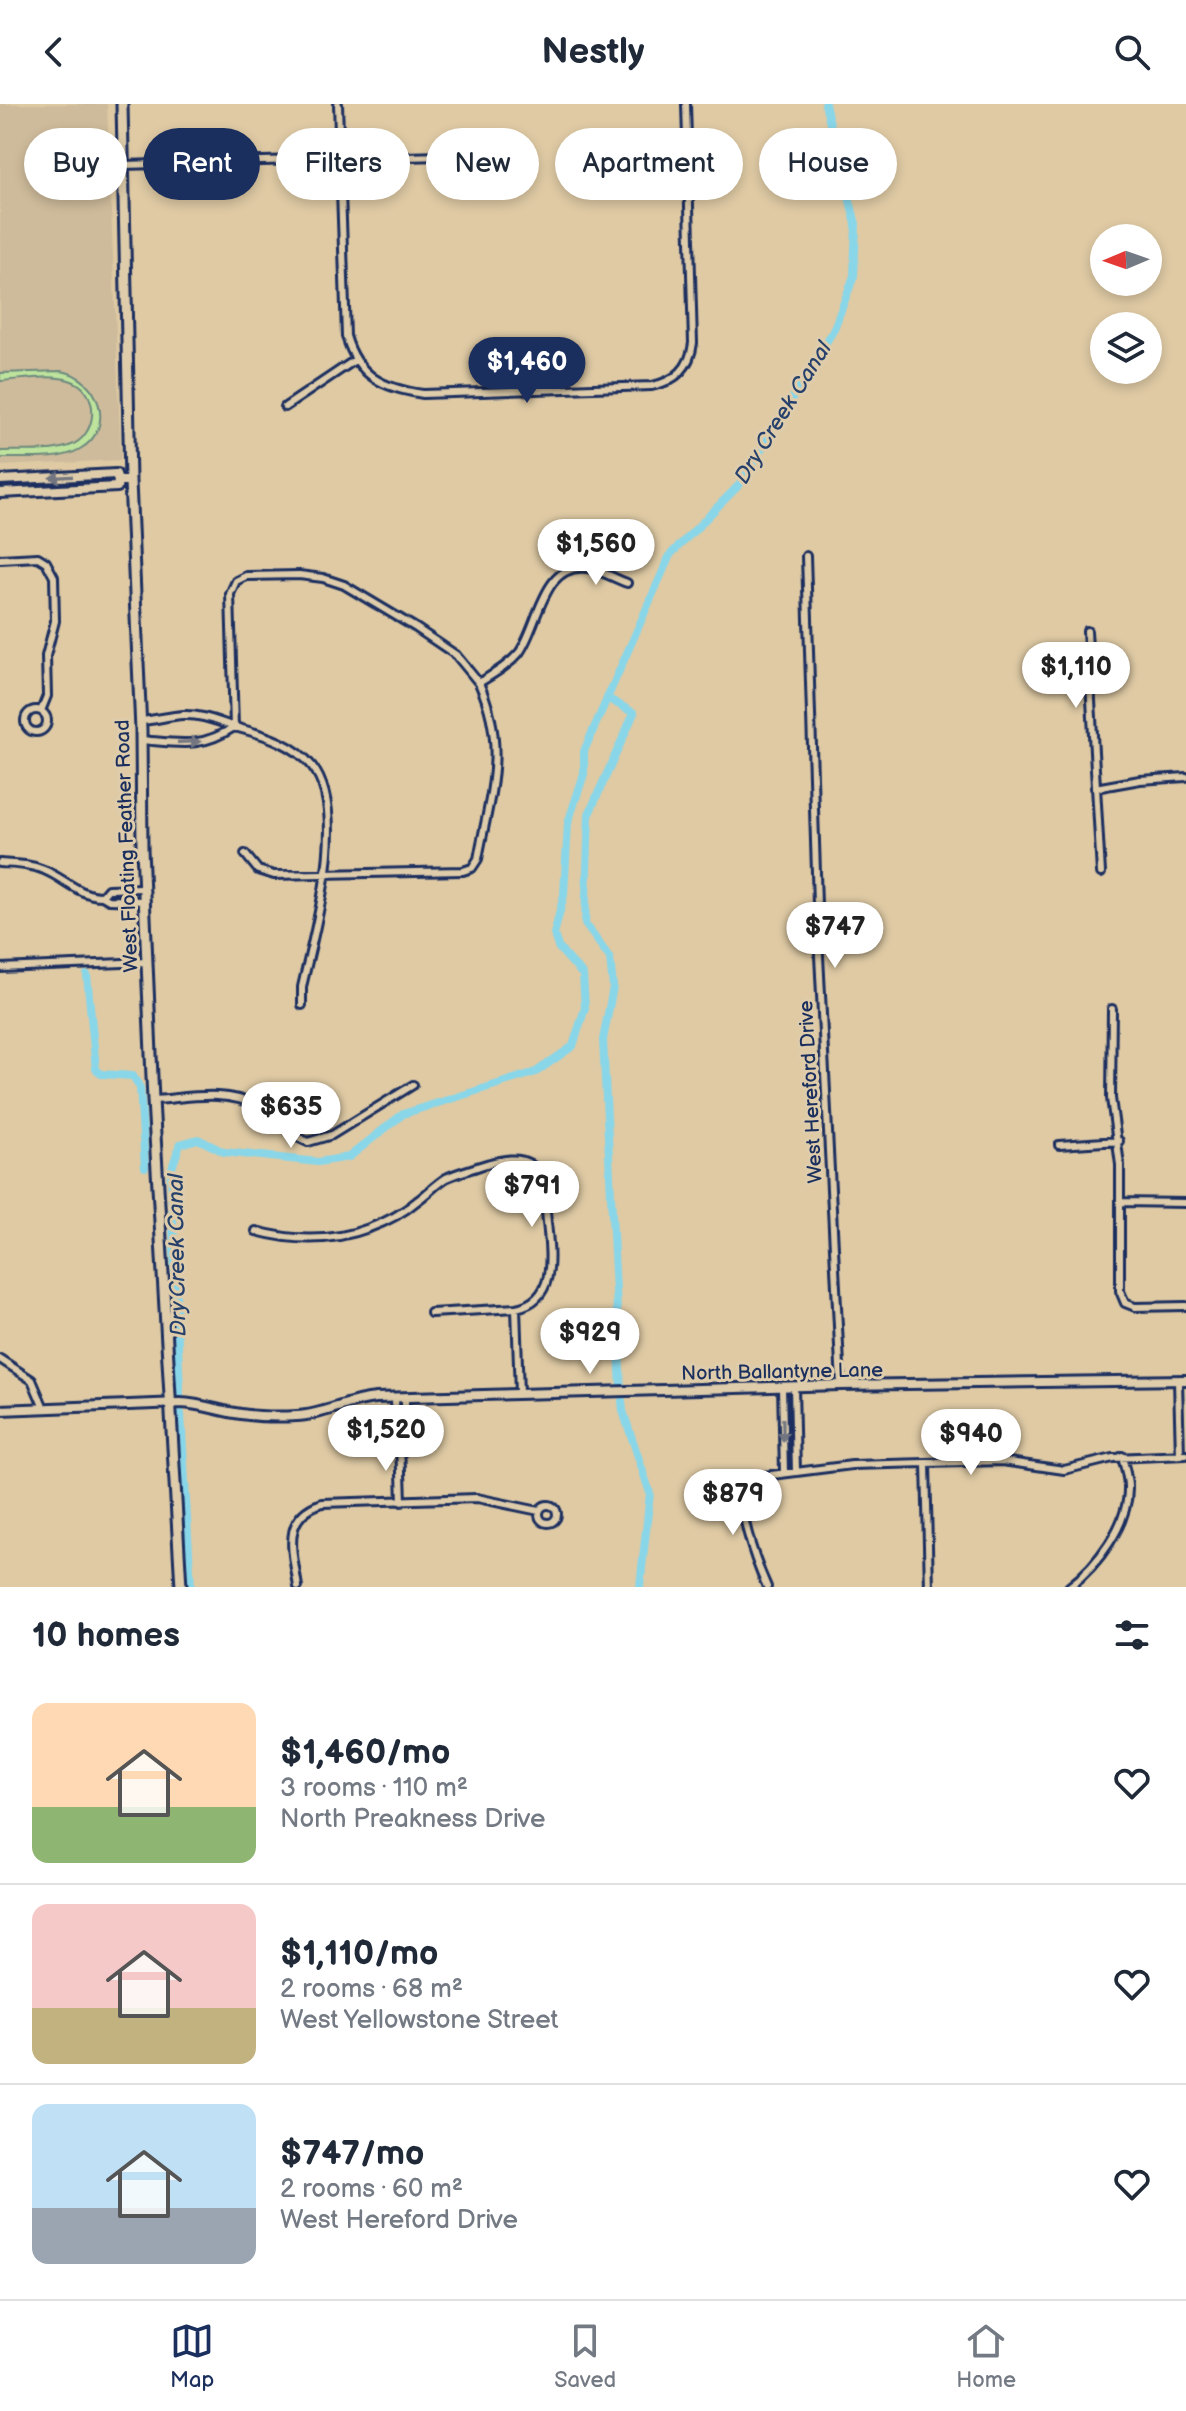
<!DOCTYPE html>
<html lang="en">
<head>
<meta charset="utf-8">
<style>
  body { margin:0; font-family:"Balsamiq Sans",sans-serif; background:#f6f6f7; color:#1f2937; height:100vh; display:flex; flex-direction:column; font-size:30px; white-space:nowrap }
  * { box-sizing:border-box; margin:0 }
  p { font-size:26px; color:#747a83 }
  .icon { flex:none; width:44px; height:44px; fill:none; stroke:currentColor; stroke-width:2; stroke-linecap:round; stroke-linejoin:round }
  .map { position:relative; height:1483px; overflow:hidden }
  .drawer { display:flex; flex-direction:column; background:#fff; flex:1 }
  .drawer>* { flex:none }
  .top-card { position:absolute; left:24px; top:24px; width:1138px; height:72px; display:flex; gap:16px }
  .needle { width:52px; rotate:268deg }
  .buttons { position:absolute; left:1090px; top:120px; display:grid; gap:16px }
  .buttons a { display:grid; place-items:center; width:72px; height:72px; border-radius:50%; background:#fff; box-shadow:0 4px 12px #0003; font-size:40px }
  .price { position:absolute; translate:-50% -68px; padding:0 18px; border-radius:28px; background:#fff; color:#222; font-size:26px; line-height:52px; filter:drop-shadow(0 2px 4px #0008) }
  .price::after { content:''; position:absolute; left:50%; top:48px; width:24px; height:18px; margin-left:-12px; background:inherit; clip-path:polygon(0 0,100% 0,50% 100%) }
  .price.on { background:#1b2f5e; color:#fff }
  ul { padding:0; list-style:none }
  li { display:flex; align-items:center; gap:24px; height:200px; padding:0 32px }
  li+li { border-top:2px solid #e0e1e3 }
  li span { display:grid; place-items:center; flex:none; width:224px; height:160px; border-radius:16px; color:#555 }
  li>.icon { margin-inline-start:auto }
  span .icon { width:96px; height:96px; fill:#fffc; stroke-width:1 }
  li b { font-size:34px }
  h2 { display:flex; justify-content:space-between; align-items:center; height:96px; padding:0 32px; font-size:34px }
  .tag { padding:0 28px; border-radius:36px; background:#fff; box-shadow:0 4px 12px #0003; font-size:28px; line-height:72px }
  .tag.on { background:#1b2f5e; color:#fff }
  header { display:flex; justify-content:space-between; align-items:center; height:104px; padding:0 32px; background:#fff; font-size:36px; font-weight:700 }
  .tabs { display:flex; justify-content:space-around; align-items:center; height:112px; border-top:2px solid #e0e1e3; background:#fff; font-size:22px; color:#747a83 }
  .tabs a { display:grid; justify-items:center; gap:4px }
  .tabs .on { color:#1b2f5e }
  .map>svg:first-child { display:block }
  .built { fill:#cebb9b }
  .green { fill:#bde39d; stroke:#6c897e; stroke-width:2 }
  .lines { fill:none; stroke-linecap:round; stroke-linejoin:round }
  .canal { stroke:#89d6e9; stroke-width:8 }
  .minor-casing { stroke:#1b2f5e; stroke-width:12 }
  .tertiary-casing { stroke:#1b2f5e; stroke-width:14 }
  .secondary-casing { stroke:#1b2f5e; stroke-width:15 }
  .minor { stroke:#deccaa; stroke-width:6 }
  .tertiary { stroke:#deccaa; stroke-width:8 }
  .secondary { stroke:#deccaa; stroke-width:9 }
  .oneway { fill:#737680 }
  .labels { text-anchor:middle; stroke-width:6; stroke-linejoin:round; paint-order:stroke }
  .street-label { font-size:20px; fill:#1b2f5e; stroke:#deccaa }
  .water-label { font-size:22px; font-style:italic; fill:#26406c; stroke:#deccaa }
</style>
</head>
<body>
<header><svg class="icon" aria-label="back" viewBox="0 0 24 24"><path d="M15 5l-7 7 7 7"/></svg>Nestly<svg class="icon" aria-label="search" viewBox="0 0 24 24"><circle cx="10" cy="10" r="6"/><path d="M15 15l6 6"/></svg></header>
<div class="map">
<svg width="1186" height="1483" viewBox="0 0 1186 1483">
  <rect width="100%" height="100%" fill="#dfcaa4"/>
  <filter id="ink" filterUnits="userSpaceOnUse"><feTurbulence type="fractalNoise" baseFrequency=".0125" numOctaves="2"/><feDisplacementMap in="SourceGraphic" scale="16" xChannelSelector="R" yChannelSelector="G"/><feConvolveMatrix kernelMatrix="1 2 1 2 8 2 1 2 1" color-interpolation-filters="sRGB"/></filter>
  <g filter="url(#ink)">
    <path class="built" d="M0,0H107L121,356L0,362Z"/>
    <path class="green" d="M61,267C99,273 117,324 80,345C59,358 24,353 0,354V347C21,346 48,349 69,342C99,332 101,285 69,276C48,270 21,276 0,277V269Z"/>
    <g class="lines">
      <path class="canal" d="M607,594L634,609L589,710L585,820L610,854L613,883L603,936L621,1284
        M87,871L96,965L101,970L133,972L140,984L145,1063
        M180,1290L171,1067L180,1040L198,1035L224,1048L318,1058L349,1053L403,1010L536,968L573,942L585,904L583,871L558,843L554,830L564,791L568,719L584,670V647L670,451L741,379L833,227L854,172L856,120L825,0
        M622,1297L623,1307L650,1389L640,1483
        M181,1310L191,1483"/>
      <defs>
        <path id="minor" d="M338,0L346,232C358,273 383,284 423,290L652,282C676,277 690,264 693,239L686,0
          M123,61L512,50
          M285,303L355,256
          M806,452L818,832L841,1281
          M0,455L38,453L46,458L54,473L55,517L46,552L47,592L41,607
          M1087,527L1101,769
          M25 617a11 11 0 1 1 22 0a11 11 0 1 1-22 0Z
          M141,617C155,616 169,612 183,611C205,610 222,620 242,625C268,632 295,641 312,662C350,709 314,828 302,883V901
          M234,623L230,490L236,477L246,472L299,471L323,474L344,481L416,524L456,551L479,579
          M141,636C179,639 201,645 234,623
          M1095,684L1140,676L1186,673
          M245,750L258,766L274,771L463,767L472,764L478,755C490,690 508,643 479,579C493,570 508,562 519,549C539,522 542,458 587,464C600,466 614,474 627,479
          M0,759C15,760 30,760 44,766C64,774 79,792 102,792
          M143,784L108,785L102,792L109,796L144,797
          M0,864L148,858
          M1112,905L1111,994L1120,1061V1187L1125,1199L1135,1203L1186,1202
          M153,996C187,994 226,985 257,1002C275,1013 289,1031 308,1038L332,1031L413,981
          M1059,1041L1119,1037
          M1121,1098L1186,1099
          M256,1127C293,1137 332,1138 369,1124C386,1118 403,1109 417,1097C427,1090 435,1081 446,1074C456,1069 469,1066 480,1062C527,1047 543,1056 546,1106C548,1141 562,1195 516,1204L431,1209
          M516,1204L519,1290
          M0,1255L32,1276L44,1304
          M1178,1277L1180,1351
          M782,1283L784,1369
          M794,1283L796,1368
          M395,1293L396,1334L400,1339L405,1333V1293
          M400,1339L402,1398
          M926,1359L929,1483
          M539 1410a9 9 0 1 1 18 0a9 9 0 1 1-18 0Z
          M298,1483C293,1448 280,1413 322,1399L477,1394L539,1407
          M767,1483C757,1461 731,1394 748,1374L852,1361L926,1359L1002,1357L1064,1366L1113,1354L1186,1351
          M1069,1483C1097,1462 1129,1420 1128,1383C1128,1373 1124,1362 1122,1352"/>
        <path id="tertiary" d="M0,376L116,370L118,377
          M0,389L117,383L118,377H130
          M0,1306L180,1299C202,1300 220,1307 241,1310C260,1313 278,1313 297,1312C324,1311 348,1296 376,1294L841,1281L1186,1276"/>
        <path id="secondary" d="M122,0L130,377L141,626L142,744L153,996L181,1483"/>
      </defs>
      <use href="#minor" class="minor-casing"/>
      <use href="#tertiary" class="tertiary-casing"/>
      <use href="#secondary" class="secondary-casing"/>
      <use href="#minor" class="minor"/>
      <use href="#tertiary" class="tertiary"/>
      <use href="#secondary" class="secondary"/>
    </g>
    <defs><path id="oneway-solid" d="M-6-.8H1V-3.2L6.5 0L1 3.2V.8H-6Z" transform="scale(2)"/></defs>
    <g class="oneway">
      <use href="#oneway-solid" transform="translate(61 373) rotate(177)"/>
      <use href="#oneway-solid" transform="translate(189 638) rotate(-2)"/>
      <use href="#oneway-solid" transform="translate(783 1326) rotate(89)"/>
    </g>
  </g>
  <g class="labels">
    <g class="street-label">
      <text transform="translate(126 742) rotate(-92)" y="7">West Floating Feather Road</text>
      <text transform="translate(810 988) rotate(-93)" y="7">West Hereford Drive</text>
      <text transform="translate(782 1267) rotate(-1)" y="7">North Ballantyne Lane</text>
    </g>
    <g class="water-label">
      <text transform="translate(782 308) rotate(-58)" y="8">Dry Creek Canal</text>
      <text transform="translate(176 1151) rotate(-91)" y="8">Dry Creek Canal</text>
    </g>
  </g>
</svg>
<div class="buttons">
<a><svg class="needle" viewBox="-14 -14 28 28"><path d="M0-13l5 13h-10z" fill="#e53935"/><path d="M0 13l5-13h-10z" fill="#747a83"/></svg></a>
<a><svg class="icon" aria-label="layers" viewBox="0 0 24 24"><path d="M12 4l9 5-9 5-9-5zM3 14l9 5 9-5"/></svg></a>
</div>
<b class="price on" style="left:527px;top:301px">$1,460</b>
<b class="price" style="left:596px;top:483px">$1,560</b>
<b class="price" style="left:1076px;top:606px">$1,110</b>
<b class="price" style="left:835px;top:866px">$747</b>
<b class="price" style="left:291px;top:1046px">$635</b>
<b class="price" style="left:532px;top:1125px">$791</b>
<b class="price" style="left:590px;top:1272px">$929</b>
<b class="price" style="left:386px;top:1369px">$1,520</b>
<b class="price" style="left:971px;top:1373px">$940</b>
<b class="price" style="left:733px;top:1433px">$879</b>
<div class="top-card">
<a class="tag">Buy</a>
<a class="tag on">Rent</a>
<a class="tag">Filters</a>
<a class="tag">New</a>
<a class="tag">Apartment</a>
<a class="tag">House</a>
</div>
</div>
<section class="drawer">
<h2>10 homes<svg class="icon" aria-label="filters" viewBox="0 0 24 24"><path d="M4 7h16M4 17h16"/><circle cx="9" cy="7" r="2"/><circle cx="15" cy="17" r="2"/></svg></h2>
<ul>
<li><span style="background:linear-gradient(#ffd9b3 65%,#8fb573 0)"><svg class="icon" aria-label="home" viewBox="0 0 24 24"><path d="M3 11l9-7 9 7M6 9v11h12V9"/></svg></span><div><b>$1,460/mo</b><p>3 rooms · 110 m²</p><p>North Preakness Drive</p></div><svg class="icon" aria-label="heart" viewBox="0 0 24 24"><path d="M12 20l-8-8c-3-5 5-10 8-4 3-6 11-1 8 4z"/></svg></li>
<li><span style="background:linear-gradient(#f6c9c9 65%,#c2b280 0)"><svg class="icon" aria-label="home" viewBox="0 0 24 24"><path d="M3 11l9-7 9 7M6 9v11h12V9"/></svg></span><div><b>$1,110/mo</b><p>2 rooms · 68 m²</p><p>West Yellowstone Street</p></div><svg class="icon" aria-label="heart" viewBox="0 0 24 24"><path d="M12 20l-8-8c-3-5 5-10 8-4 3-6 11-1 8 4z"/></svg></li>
<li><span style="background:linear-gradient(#bfe0f5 65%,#9aa5b1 0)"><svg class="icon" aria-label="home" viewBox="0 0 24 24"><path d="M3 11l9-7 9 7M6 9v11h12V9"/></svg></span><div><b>$747/mo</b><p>2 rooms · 60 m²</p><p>West Hereford Drive</p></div><svg class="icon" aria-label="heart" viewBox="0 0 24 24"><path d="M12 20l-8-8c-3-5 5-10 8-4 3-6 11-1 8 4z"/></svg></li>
</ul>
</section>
<nav class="tabs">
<a class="on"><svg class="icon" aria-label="map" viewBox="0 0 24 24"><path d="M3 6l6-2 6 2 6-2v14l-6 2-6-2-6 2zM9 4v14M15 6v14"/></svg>Map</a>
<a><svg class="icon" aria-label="saved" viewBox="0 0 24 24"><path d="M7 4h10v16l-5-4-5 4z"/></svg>Saved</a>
<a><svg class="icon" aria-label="home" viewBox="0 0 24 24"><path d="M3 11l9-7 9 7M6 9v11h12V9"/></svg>Home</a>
</nav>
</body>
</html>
